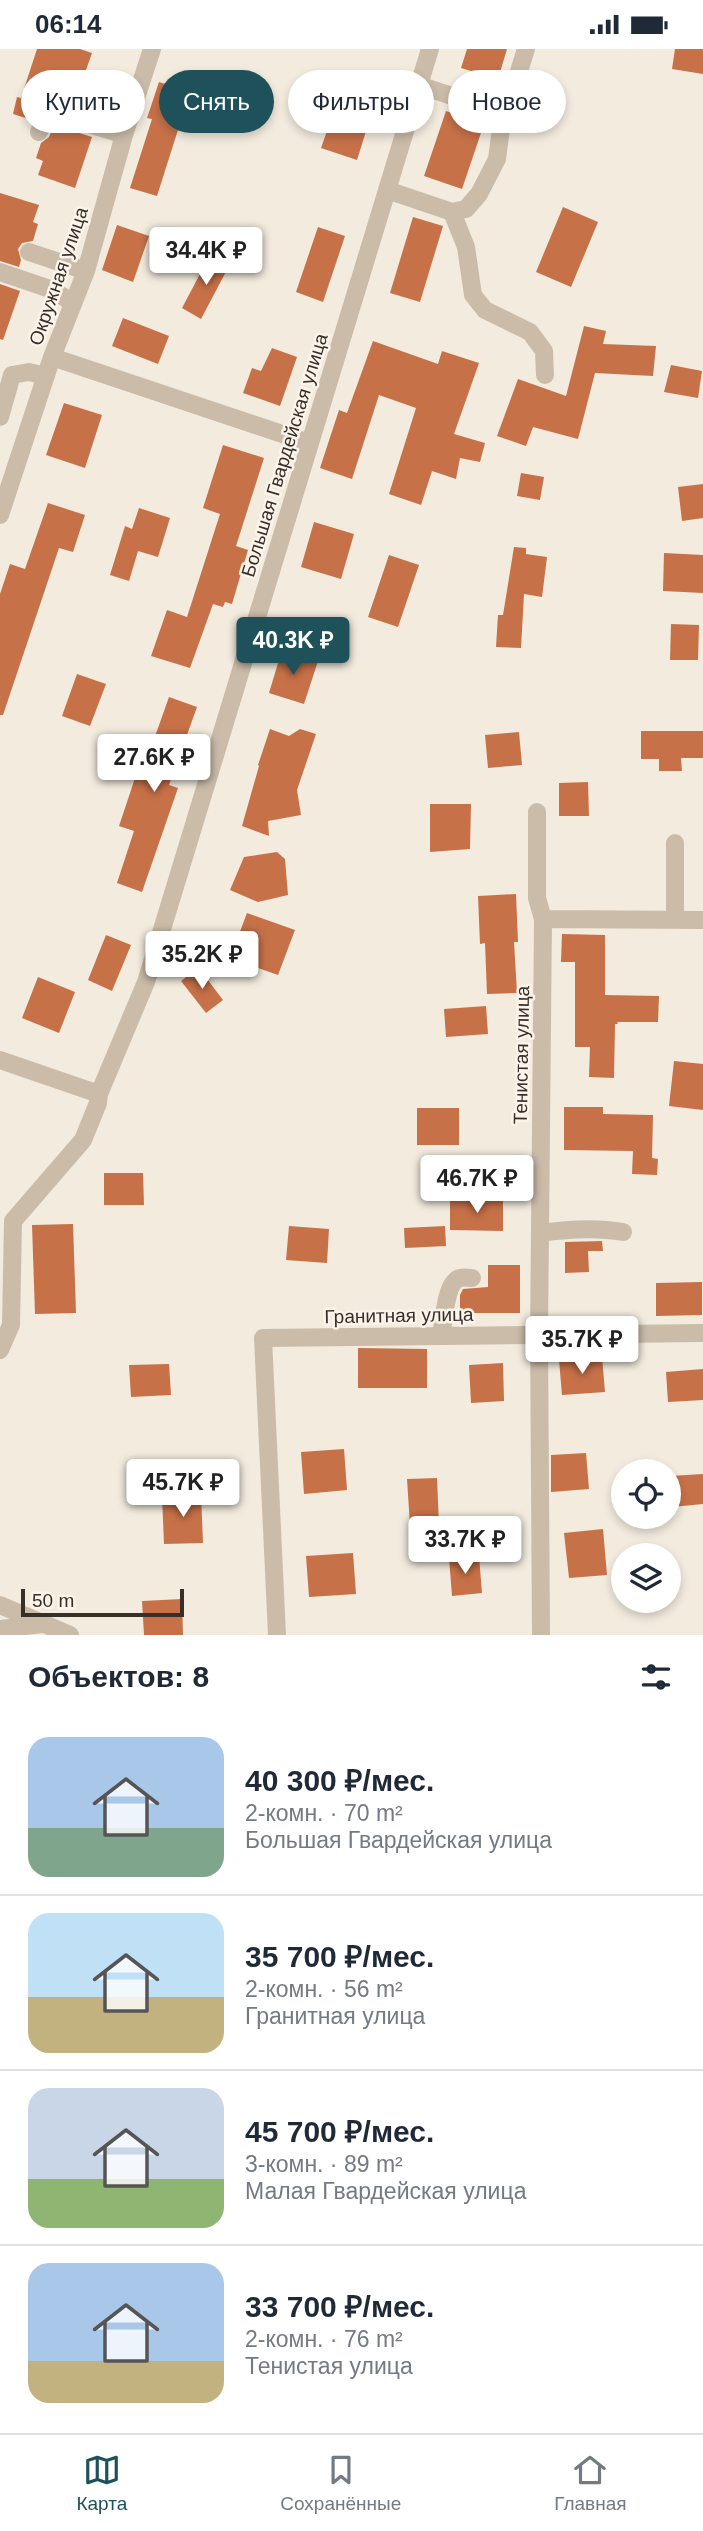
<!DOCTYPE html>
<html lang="ru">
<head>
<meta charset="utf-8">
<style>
  body { margin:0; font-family:Helvetica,sans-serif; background:#f2f2f3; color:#1f2937; height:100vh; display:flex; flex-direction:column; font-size:26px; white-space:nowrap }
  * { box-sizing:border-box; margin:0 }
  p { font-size:23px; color:#747a83 }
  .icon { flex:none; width:38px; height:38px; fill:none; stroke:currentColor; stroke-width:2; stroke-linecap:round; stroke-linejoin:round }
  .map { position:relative; height:1586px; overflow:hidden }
  .sheet { display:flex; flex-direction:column; background:#fff; flex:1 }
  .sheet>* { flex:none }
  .guide { position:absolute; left:21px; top:21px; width:662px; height:63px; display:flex; gap:14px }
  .tools { position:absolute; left:611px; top:1410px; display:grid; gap:14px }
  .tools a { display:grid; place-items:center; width:70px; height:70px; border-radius:50%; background:#fff; box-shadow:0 4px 10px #0003; font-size:35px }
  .scale { position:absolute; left:21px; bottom:18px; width:163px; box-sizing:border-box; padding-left:7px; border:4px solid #382f29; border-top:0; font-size:19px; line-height:24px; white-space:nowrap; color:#382f29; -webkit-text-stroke:5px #faf4ea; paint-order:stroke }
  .price { position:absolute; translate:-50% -60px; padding:0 16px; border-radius:7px; background:#fff; color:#222; font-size:23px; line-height:46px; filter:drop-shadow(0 2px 4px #0008) }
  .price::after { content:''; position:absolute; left:50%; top:42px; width:21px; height:16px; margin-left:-10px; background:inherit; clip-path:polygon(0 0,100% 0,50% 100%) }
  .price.on { background:#1e515a; color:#fff }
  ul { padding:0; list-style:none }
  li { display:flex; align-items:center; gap:21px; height:175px; padding:0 28px }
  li+li { border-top:2px solid #e0e1e3 }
  li span { display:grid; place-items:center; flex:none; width:196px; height:140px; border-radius:21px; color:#555 }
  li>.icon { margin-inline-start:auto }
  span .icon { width:84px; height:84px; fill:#fffc; stroke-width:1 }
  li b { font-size:30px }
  h2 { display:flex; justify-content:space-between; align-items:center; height:84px; padding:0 28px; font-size:30px }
  .chip { padding:0 24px; border-radius:32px; background:#fff; box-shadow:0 4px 10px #0003; font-size:24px; line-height:63px }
  .chip.on { background:#1e515a; color:#fff }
  .status { display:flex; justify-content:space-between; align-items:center; height:49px; padding:0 35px; background:#fff; direction:ltr }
  .status svg { height:19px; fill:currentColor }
  .menu { display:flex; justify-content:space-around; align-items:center; height:98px; border-top:2px solid #e0e1e3; background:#fff; font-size:19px; color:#747a83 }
  .menu a { display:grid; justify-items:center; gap:4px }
  .menu .on { color:#1e515a }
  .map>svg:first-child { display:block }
  .building { fill:#c77148 }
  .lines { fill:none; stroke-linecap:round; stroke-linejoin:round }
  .minor { stroke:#cbbca9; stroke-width:18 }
  .labels { text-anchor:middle; stroke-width:5; stroke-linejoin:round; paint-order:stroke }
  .street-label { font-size:19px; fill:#382f29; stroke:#faf4ea }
</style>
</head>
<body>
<div class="status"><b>06:14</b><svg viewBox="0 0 49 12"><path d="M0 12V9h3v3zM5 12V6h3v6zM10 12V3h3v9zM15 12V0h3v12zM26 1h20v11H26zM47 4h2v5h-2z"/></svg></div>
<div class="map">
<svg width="703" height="1586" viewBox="0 0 703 1586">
  <rect width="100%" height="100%" fill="#f3ebde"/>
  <path class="building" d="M37,0H80L92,4L73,58L44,51L37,57L32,71L13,65L17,48L21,49Z
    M467,0H507L498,30L461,19Z
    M675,0H703V25L672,20Z
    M159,33L190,43L157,147L130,139L152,70L147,69Z
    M339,48L373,60L357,111L321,99Z
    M446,62L484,75L462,140L424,127Z
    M54,76L92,88L75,139L38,126L43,112L36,109L41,94L49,88Z
    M0,144L39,156L33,173L38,175L33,192L22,194L18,200L21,211L19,218L0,212Z
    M563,158L598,173L571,238L536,223Z
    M413,168L443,177L420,253L390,244Z
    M117,176L149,187L133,233L102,221Z
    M318,178L345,187L323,253L296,243Z
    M210,206L229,217L201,270L182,259Z
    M0,235L20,242L3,291L0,290Z
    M123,269L169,287L158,315L112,297Z
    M584,277L606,282L603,295L656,297L653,327L595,324L578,390L533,378L526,397L497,387L518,330L566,347Z
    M373,292L438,315L442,302L479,314L454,385L485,394L480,413L460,409L456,430L432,422L421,456L389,445L416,359L379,346L352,430L320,419L339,361L347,364Z
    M272,299L297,308L280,357L243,344L252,319L261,322Z
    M671,316L702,322L698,349L664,343Z
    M64,354L102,366L85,419L46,406Z
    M223,396L264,409L236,497L248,501L232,555L225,553L223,558L213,555L190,619L151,607L167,561L187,568L220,465L203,459Z
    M521,424L544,428L540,451L517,447Z
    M703,435V469L682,472L678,438Z
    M48,454L85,466L73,503L59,499L3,666H0V545L10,515L25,520Z
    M139,459L170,469L158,508L138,502L129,532L110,526L125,477L132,480Z
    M314,473L354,485L341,530L301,518Z
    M514,498L526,499V505L547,508L542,548L524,545L521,599L496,598L498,566H503Z
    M664,504L703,506V544L663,542Z
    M389,506L419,516L398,578L368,568Z
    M671,575L699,576L698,611H670Z
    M282,601L318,612L304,655L269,644Z
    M77,625L106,635L90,677L62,667Z
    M169,648L197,658L169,736L178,739L142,843L117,834L134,782L119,777L136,726L141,727Z
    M270,680L289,687L300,680L316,685L297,741L301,766L268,772L269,787L242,777L259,717L258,716Z
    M641,682H703V709H681L682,722H659V710H641Z
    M519,683L522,716L488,719L485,686Z
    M588,733L589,767H559V734Z
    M430,755H471L470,800L430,803Z
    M277,803L285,810L288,846L258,853L230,841L244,808Z
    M516,845L518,893H514L517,944L487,945L485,894L480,895L478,847Z
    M247,864L295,881L278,926L230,909Z
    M562,885L605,886V946L659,947L658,973H617L618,975H615L614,1029L589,1028L590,998H575V913H561Z
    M106,886L131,896L112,942L88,931Z
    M194,922H201L223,951L206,964L181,932Z
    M38,928L75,943L59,984L22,969Z
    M486,957L488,985L446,988L444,960Z
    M674,1012L703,1015V1061L669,1057Z
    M564,1058H603V1065L653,1066L652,1109L658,1110L657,1126L632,1125L633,1102L564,1101Z
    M417,1059H459V1096H417Z
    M104,1124H143L144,1156H104Z
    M450,1150H503V1182L450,1181Z
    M73,1175L76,1264L35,1265L32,1176Z
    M289,1177L329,1180L327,1214L286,1211Z
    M445,1177L446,1197L405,1199L404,1179Z
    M602,1192L603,1202H588L589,1223L565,1224V1193Z
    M488,1216H520V1264H460V1246L463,1240L488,1238Z
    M702,1233V1266L656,1267V1234Z
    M358,1299L427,1300V1339H358Z
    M602,1308L605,1343L562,1346L559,1311Z
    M503,1314L504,1352L471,1354L469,1316Z
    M169,1315L171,1346L131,1348L129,1316Z
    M703,1320V1351L668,1353L666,1323Z
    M344,1400L347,1441L304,1445L301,1403Z
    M586,1404L589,1440L551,1443V1406Z
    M703,1425V1455L672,1458L670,1427Z
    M437,1429L439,1476L410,1477L407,1430Z
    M201,1445L203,1494L164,1495L162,1447Z
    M603,1480L607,1526L569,1529L564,1484Z
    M353,1504L356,1545L309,1548L306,1507Z
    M479,1507L482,1544L452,1547L449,1509Z
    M182,1550L183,1586H144L142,1552Z"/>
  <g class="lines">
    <path class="minor" d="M419,36L496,62L501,80L497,110L479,145L466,160L452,163
      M496,62L515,35L526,0
      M39,83L47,62L124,86
      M387,141L452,163L466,198L473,246L485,261L530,283L544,302L545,326
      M29,203L86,222
      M0,223L53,241L73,254
      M52,308L309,394
      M0,368L12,326L29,323L46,327
      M0,466L52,308L86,222L124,86L152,0
      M537,763V849L543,870L539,1286L541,1586
      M675,794V870
      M543,870L703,871
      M0,1011L99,1045
      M540,1184C568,1180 595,1178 623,1183
      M441,1287C444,1273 445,1233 460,1229C464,1228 468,1229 472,1229
      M0,1301L11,1276L13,1172L83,1091L98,1054L99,1045L146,933L430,0
      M0,1556L70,1586
      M0,1580L42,1575
      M277,1586L263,1289L703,1284"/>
  </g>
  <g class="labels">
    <g class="street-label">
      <text transform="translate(58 227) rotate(-71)" y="7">Окружная улица</text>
      <text transform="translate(284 406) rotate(-73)" y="7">Большая Гвардейская улица</text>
      <text transform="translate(521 1006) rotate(-89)" y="7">Тенистая улица</text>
      <text transform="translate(399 1266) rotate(-1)" y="7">Гранитная улица</text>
    </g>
  </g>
</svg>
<div class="tools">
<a><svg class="icon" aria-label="locate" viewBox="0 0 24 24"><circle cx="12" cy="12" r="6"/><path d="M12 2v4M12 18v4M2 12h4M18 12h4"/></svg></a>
<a><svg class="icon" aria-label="layers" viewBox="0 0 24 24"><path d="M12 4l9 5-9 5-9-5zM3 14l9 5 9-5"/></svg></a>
</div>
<div class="scale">50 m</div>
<b class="price" style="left:206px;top:238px">34.4K ₽</b>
<b class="price on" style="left:293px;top:628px">40.3K ₽</b>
<b class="price" style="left:154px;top:745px">27.6K ₽</b>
<b class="price" style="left:202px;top:942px">35.2K ₽</b>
<b class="price" style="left:477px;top:1166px">46.7K ₽</b>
<b class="price" style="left:582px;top:1327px">35.7K ₽</b>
<b class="price" style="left:183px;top:1470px">45.7K ₽</b>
<b class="price" style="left:465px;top:1527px">33.7K ₽</b>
<div class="guide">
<a class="chip">Купить</a>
<a class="chip on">Снять</a>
<a class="chip">Фильтры</a>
<a class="chip">Новое</a>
</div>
</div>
<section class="sheet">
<h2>Объектов: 8<svg class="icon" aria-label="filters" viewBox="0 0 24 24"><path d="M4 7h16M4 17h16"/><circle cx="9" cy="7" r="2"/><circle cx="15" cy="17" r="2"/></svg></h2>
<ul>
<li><span style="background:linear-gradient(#a9c7e8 65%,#7fa58c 0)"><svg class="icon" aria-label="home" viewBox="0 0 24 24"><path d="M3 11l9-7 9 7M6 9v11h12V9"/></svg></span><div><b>40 300 ₽/мес.</b><p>2-комн. · 70 m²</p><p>Большая Гвардейская улица</p></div></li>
<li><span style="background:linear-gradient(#bfe0f5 60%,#c2b280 0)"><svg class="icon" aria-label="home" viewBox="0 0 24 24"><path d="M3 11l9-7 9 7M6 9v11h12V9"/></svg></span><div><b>35 700 ₽/мес.</b><p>2-комн. · 56 m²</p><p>Гранитная улица</p></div></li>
<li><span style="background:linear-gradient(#c9d6e8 65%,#8fb573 0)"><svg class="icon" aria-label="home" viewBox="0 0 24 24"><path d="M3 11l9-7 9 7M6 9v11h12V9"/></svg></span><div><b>45 700 ₽/мес.</b><p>3-комн. · 89 m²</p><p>Малая Гвардейская улица</p></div></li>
<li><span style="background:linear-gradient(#a9c7e8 70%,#c2b280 0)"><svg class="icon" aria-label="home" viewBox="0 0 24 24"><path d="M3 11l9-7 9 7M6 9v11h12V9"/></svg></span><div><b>33 700 ₽/мес.</b><p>2-комн. · 76 m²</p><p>Тенистая улица</p></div></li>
</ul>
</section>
<nav class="menu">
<a class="on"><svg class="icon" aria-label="map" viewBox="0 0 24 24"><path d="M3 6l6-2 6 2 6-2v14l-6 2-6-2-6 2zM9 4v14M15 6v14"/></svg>Карта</a>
<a><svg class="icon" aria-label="saved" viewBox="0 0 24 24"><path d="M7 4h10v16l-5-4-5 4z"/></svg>Сохранённые</a>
<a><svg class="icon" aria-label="home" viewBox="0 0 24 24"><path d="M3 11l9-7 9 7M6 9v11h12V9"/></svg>Главная</a>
</nav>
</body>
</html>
